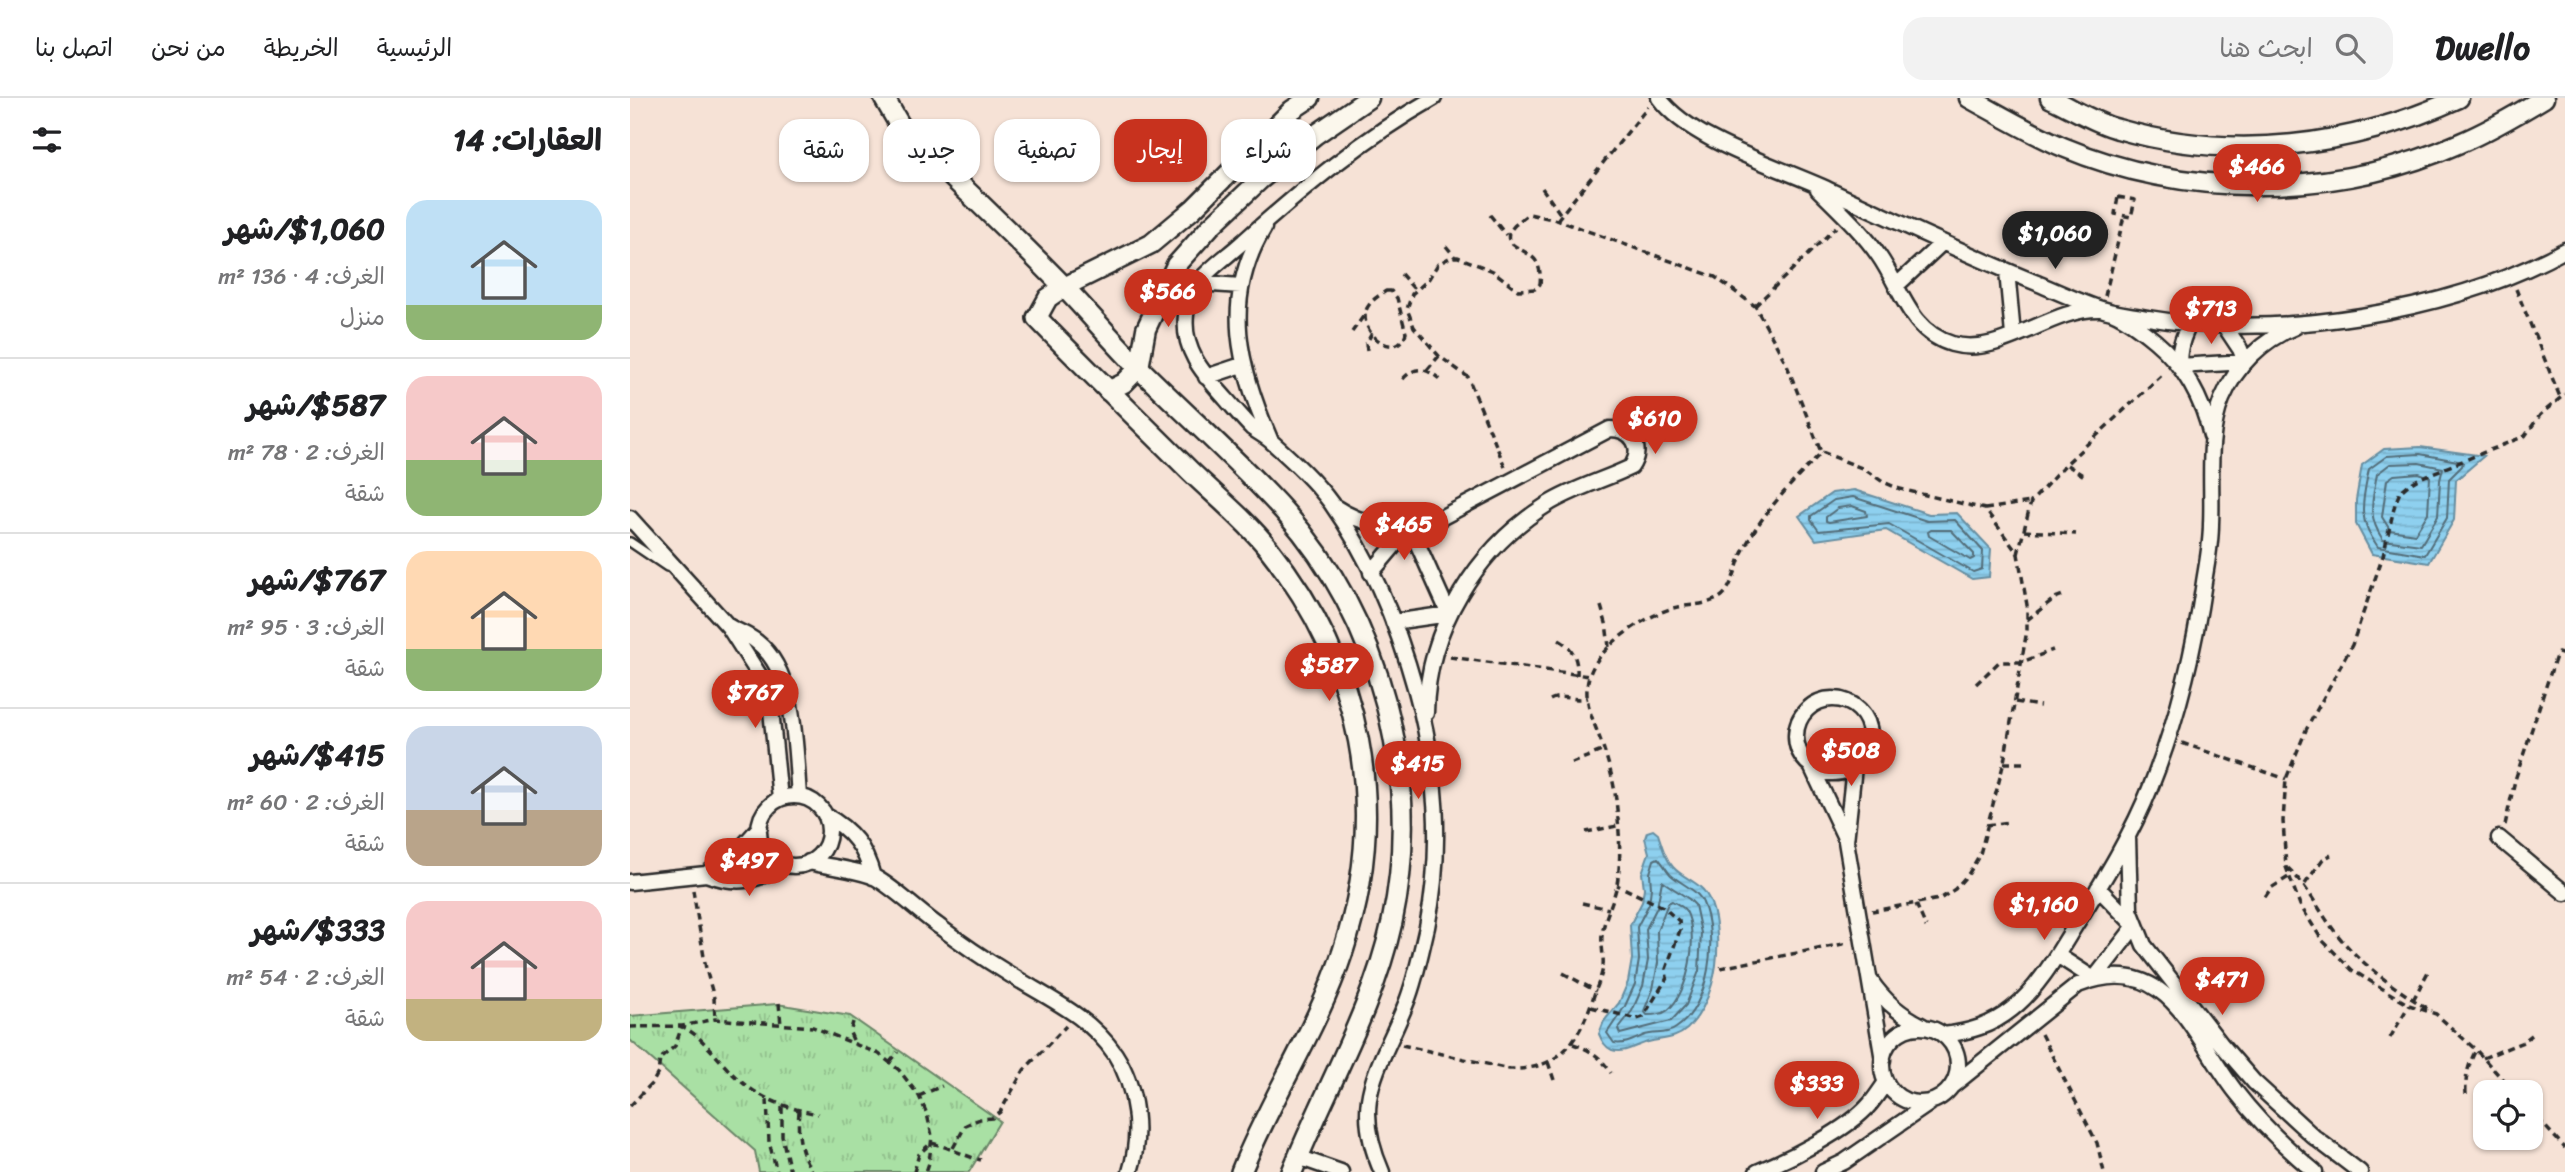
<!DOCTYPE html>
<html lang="ar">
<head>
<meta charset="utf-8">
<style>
  body { margin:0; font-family:Sriracha,"Playpen Sans Arabic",sans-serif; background:#f2f2f2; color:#202124; direction:rtl; height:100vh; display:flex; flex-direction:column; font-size:26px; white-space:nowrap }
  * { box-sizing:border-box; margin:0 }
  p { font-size:23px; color:#757577 }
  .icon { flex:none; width:38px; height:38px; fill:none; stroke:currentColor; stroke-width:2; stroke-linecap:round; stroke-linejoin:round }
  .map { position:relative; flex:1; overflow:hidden; direction:ltr }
  .drawer { display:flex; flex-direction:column; background:#fff; width:630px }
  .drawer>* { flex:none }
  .banner { position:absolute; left:21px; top:21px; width:665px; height:63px; direction:rtl; display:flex; gap:14px }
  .controls { position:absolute; left:1843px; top:982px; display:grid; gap:14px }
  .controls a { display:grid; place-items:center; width:70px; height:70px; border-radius:14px; background:#fff; box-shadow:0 2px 5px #0004; font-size:35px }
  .price { position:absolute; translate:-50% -60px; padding:0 16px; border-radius:24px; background:#c8321e; color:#fff; font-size:23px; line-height:46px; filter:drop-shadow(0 2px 4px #0008) }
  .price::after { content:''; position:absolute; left:50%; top:42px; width:21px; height:16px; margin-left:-10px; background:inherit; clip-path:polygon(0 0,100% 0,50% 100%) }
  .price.current { background:#222; color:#fff }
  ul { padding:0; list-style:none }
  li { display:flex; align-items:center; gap:21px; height:175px; padding:0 28px }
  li+li { border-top:2px solid #e0e0e0 }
  li span { display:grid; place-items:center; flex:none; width:196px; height:140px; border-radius:21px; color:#555 }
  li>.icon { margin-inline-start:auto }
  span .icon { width:84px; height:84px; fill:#fffc; stroke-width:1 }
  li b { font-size:30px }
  h2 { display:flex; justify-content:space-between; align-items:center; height:84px; padding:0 28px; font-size:30px }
  .pill { padding:0 24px; border-radius:21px; background:#fff; box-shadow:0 2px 5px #0004; font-size:24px; line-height:63px }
  .pill.current { background:#c8321e; color:#fff }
  header { display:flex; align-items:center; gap:42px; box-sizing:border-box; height:98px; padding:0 35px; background:#fff; border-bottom:2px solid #e0e0e0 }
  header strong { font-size:33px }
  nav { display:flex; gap:38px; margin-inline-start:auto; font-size:24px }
  .search { width:490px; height:63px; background:#f2f2f2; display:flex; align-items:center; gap:18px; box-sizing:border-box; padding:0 24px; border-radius:21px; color:#757577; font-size:26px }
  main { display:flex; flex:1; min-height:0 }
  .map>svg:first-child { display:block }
  .park { fill:url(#park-tufts); stroke:#6a8668; stroke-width:2 }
  .water { fill:url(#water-rules); stroke:#668ea1; stroke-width:2 }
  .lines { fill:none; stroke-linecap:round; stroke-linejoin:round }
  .shore { stroke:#536d79; stroke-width:2 }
  .service-casing { stroke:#2b2b2b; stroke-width:12 }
  .minor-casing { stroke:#2b2b2b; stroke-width:19 }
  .tertiary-casing { stroke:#2b2b2b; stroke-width:23 }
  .secondary-casing { stroke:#2b2b2b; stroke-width:24 }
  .path { stroke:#2b2b2b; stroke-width:3.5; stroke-dasharray:7 5; stroke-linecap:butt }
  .service { stroke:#fbf7ec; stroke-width:7 }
  .minor { stroke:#fbf7ec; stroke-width:14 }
  .tertiary { stroke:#fbf7ec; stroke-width:18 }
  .secondary { stroke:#fbf7ec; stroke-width:19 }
</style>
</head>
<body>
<header>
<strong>Dwello</strong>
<div class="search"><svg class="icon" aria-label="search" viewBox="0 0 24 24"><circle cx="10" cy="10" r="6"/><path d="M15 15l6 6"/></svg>ابحث هنا</div>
<nav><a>الرئيسية</a><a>الخريطة</a><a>من نحن</a><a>اتصل بنا</a></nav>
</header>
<main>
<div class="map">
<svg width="1935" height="1074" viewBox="0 0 1935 1074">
  <defs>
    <pattern id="park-tufts" width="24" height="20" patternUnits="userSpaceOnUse" patternTransform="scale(1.75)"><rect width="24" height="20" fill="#a9e0a4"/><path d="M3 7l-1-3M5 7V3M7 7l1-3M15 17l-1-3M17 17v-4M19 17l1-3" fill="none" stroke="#92c08d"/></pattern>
    <pattern id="water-rules" width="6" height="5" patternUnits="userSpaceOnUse" patternTransform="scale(1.75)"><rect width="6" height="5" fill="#8ed0ef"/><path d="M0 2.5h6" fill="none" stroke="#7bb3cd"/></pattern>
  </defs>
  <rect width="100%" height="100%" fill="#f6e2d6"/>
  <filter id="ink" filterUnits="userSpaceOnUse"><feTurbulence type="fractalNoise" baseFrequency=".0143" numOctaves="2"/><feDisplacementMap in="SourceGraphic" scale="14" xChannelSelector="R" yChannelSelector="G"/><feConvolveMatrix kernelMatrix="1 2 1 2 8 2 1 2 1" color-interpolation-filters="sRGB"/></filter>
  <g filter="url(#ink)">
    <path class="park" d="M147,906L220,918L370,1023L339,1074H129L125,1053L0,942V918Z"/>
    <path class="water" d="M1790,349L1854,358L1826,382L1824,422L1799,465L1742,456L1726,426V402L1732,367L1754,351Z
      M1224,392L1299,416L1327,415L1361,451L1359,479L1342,481L1256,432L1186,442L1169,418L1202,395Z
      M1023,732L1028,736C1032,748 1035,760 1043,769C1051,778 1061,781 1069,788C1083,799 1086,821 1087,837C1089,869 1081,907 1057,931C1045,942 1032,940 1018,944C1007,947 994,956 982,952C975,949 972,943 969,936L974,923L989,905L998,884L1002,861L1000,827L1012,804L1014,790L1012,775L1019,755L1015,740L1017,734Z"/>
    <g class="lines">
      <path class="shore" d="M1790,356L1833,364L1832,368L1819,381L1817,420L1795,457L1748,449C1727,420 1732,405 1739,371L1757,358Z
        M1789,365L1813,370L1810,382L1808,418L1791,447L1753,442C1737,418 1742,403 1747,376L1760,366Z
        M1789,375L1800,379L1798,415L1785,436L1760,432L1752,419L1757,382L1764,377Z
        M1223,399L1297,423L1325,422L1353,453L1352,471L1343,474L1259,426L1189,433L1181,422V418L1204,402Z
        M1222,408L1236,413L1237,418L1199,424L1196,423V419L1208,410Z
        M1301,432H1321L1344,456V460L1340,462L1299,438L1298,434Z
        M1028,760C1033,765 1036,772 1041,777C1051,786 1068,792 1073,805C1088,839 1080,908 1046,930C1037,937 1026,934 1015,937C1005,941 996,947 984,945L977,935L995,908L1005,886L1009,862L1007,829L1019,806L1021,790L1020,775L1024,762Z
        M1032,783L1059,801L1065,807L1071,835L1069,873L1056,907L1041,923L990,936L988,931L1002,913L1013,888L1018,862L1016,831L1027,809Z
        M1042,803C1047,806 1053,808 1056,813C1069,837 1059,894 1038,912C1032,917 1024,917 1017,917L1014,913L1023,891L1028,865L1027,833L1038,805Z"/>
      <defs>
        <path id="service" d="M0,444L37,469"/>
        <path id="minor" d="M1029,0C1060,43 1150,69 1199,92C1268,124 1337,157 1407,185C1428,194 1450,204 1471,211C1486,216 1503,217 1518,220C1647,242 1820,215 1935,152
          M1188,91C1209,112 1232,133 1249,158C1272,191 1279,233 1322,246C1371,260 1419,210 1470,211C1487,212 1513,233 1525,243C1554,267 1573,302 1581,338
          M634,130C591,202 609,269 640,341
          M1377,173L1383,237
          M567,185L611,188
          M1266,188L1312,145
          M1560,225C1552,240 1549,251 1549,268L1615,264L1610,251L1594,227
          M576,279L612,267
          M705,409C735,429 766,432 801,425L980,331C1003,331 1014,350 1001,369C974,382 944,390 918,406C847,450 797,530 796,615
          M0,420L98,528L135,586L140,602L150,701
          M741,475L780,429L819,516L763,524
          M98,528C107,533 119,537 127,544C167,575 165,652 169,698
          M1166 638a37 37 0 1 1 74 0a37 37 0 1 1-74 0Z
          M1224,669L1216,743L1253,962
          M1182,670L1216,742
          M129 733a35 35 0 1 1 70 0a35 35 0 1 1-70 0Z
          M195,717C222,732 235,749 243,779
          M1498,739L1500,812L1514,847L1591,946L1624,984L1684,1039L1730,1074
          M1869,740L1935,795
          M179,764C199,769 222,771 242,778C259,785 292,817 310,829C331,845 353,860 376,874C415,899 458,916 485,956C507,990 512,1036 500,1074
          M76,776C106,787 128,784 154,766
          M0,784L76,776L106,756L130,729
          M1427,857L1464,881L1505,828L1468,790
          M1240,882C1254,903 1270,917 1293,928
          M1252 967a38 38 0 1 1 76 0a38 38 0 1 1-76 0Z
          M1313,937C1339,934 1361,928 1382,911C1410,889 1429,853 1448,823C1475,780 1502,736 1521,688C1547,623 1564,554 1574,484C1577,465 1581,446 1581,426C1583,386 1576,340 1592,301C1606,268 1632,242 1665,229
          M1322,988L1448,887C1539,851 1562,938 1606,994C1629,1024 1656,1050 1685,1074
          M668,1059L711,1074
          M752,1074C719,1000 751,970 777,903C786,880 791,854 797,829C813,751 807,669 786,593C768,528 740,460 701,405C685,383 663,363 643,345C637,339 629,335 622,330C613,321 604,310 596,301C574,276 552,253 556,217C557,207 561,195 566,187C578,171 599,157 614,143C676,88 732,41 804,0
          M1127,1074C1159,1061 1218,1032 1240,1006C1246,999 1251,991 1256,984
          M1193,1074L1214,1064L1300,1005"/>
        <path id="tertiary" d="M1339,0C1370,17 1400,35 1433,49C1557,101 1707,100 1830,45C1859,33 1886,17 1914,0
          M1420,0C1442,10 1465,25 1488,31C1603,64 1722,49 1829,0
          M407,220L418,200L434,189L521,146L563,111L662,12L680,0
          M478,293L494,285L509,270L516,231L546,167L580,129L631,81L685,37L739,0"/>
        <path id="secondary" d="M254,0L272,31C326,83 382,135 434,189C460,216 484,245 511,272C558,319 609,363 654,413C751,522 793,681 762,824C743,911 695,991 662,1074
          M407,220C457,272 509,322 560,373C586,398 617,423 639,451C732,568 760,711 713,853C688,930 641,999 611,1074"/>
      </defs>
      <use href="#service" class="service-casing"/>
      <use href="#minor" class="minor-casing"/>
      <use href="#tertiary" class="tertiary-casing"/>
      <use href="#secondary" class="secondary-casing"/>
      <path class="path" d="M912,90L931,117
        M1488,99L1505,102L1501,119L1485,116Z
        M860,117L876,137
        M927,122L1018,9
        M816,148L825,159
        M771,176L785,192
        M1886,191L1930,299
        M756,193H761L767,200L776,235C765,267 722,229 739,207C743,201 750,197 756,193Z
        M1475,198L1494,118
        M1125,208L1206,129
        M722,234L735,216
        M737,252L736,246L742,235
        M797,272L809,258
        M773,281C787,265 800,272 813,284
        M1437,367L1456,379
        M875,369L838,279L809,258L784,229L777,211L782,196L798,182L808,166L821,159H828L863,173L888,192L905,191L910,186C911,178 910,170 906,163C896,149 865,148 885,127C890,123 893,119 899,116L927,122L1085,179L1125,208L1156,265L1191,354
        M1355,411L1401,404
        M1394,433L1446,436
        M1388,456L1401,404L1436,366L1534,275
        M971,508L976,525L979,549
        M1397,522L1425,500L1435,496
        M929,542C943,550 948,561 947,577
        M820,559L959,578
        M1346,586L1369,564H1392L1423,552
        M920,602C933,595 944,604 958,600
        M1385,604L1410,608
        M1552,645L1656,681
        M942,665L974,652
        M1374,665H1397
        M1357,727L1380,724
        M1875,727L1885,682L1926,558L1928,555L1935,557
        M956,734L987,728
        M1658,770C1678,789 1689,813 1706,835C1732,868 1766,891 1801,913
        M1675,786L1693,761L1701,757
        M63,792L76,871L84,900L85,921
        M1635,799L1641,790L1660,778
        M952,805L979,811
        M1286,806L1296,829
        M1090,870L1218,845
        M933,875L966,893
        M1783,902L1798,874
        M149,905L151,927
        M961,909L1007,921L1013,919L1037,880L1036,871L1050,832L1049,823L1033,809L987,787
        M223,924L220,935L224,944
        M0,929L52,928L85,921L183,929L249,956L269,972L289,998L297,1016L302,1038L299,1065L296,1074
        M1411,936L1467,1045L1474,1074
        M1760,940L1779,907
        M943,946C961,952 971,959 981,975
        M772,947L879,971C932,973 951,939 965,894C968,886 972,877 973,869C974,858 971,847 972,837C974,820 984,803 987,786C992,759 989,729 986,702C984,686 980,670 975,655C968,631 951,605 959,579C967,549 1015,518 1043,510C1057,507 1077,507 1089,500C1103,492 1106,466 1113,453C1132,414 1162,385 1192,354L1234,371L1253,384L1270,391L1355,411L1388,456L1397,507V532L1374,664L1350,756L1339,775L1325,791L1310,801L1242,813
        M1853,960L1893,944L1902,937
        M260,964L268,954
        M918,964L925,985
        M1884,994L1846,952L1806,916L1779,907L1722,872L1692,842L1670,807L1656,769L1653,723L1656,681L1676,632L1722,547L1753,458L1765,406L1770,394L1778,387L1790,380L1895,338L1910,317L1935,296
        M1836,996C1835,979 1838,967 1846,952
        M289,998L312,988
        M137,1001L139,1044L147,1074
        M0,1008L23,984L28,975L30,961L45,948L52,928C73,940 80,952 96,969C122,998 151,1009 188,1016
        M152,1009V1038L160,1074
        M1900,1012L1935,1050
        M169,1013C167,1036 170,1054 182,1074
        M323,1050L336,1027L350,1021L362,1020L370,1014L394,972L436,928
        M284,1074L289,1056L301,1045C319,1049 334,1058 351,1062"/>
      <use href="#service" class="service"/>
      <use href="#minor" class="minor"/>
      <use href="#tertiary" class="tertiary"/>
      <use href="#secondary" class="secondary"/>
    </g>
  </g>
</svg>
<div class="controls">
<a><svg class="icon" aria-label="locate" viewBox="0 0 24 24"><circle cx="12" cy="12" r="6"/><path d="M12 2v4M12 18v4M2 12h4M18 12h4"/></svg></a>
</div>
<b class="price" style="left:1627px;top:106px">$466</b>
<b class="price current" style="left:1425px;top:173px">$1,060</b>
<b class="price" style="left:538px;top:231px">$566</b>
<b class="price" style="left:1581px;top:248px">$713</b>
<b class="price" style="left:1025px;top:358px">$610</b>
<b class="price" style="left:774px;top:464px">$465</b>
<b class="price" style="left:699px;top:605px">$587</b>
<b class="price" style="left:125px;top:632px">$767</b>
<b class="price" style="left:1221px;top:690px">$508</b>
<b class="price" style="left:788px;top:703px">$415</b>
<b class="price" style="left:119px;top:800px">$497</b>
<b class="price" style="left:1414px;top:844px">$1,160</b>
<b class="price" style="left:1592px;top:919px">$471</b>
<b class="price" style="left:1187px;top:1023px">$333</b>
<div class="banner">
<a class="pill">شراء</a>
<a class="pill current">إيجار</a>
<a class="pill">تصفية</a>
<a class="pill">جديد</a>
<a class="pill">شقة</a>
</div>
</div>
<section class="drawer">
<h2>العقارات: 14<svg class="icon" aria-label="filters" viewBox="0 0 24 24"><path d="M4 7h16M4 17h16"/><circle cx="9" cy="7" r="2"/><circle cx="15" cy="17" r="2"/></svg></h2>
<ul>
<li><span style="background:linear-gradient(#bfe0f5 75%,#8fb573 0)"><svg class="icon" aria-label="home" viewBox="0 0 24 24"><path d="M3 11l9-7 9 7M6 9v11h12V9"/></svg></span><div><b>$1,060/شهر</b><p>الغرف: 4 · 136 m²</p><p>منزل</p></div></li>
<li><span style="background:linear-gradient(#f6c9c9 60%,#8fb573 0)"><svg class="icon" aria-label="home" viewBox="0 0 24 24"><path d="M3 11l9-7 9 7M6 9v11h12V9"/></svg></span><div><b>$587/شهر</b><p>الغرف: 2 · 78 m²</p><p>شقة</p></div></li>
<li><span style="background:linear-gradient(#ffd9b3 70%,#8fb573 0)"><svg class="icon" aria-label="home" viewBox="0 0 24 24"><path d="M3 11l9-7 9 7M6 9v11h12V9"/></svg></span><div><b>$767/شهر</b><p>الغرف: 3 · 95 m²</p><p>شقة</p></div></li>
<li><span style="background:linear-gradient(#c9d6e8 60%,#b9a48a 0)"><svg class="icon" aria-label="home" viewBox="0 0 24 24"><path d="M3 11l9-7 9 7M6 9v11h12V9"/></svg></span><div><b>$415/شهر</b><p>الغرف: 2 · 60 m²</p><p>شقة</p></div></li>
<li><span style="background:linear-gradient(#f6c9c9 70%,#c2b280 0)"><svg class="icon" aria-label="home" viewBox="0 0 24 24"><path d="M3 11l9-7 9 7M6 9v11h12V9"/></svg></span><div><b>$333/شهر</b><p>الغرف: 2 · 54 m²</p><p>شقة</p></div></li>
</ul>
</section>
</main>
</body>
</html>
